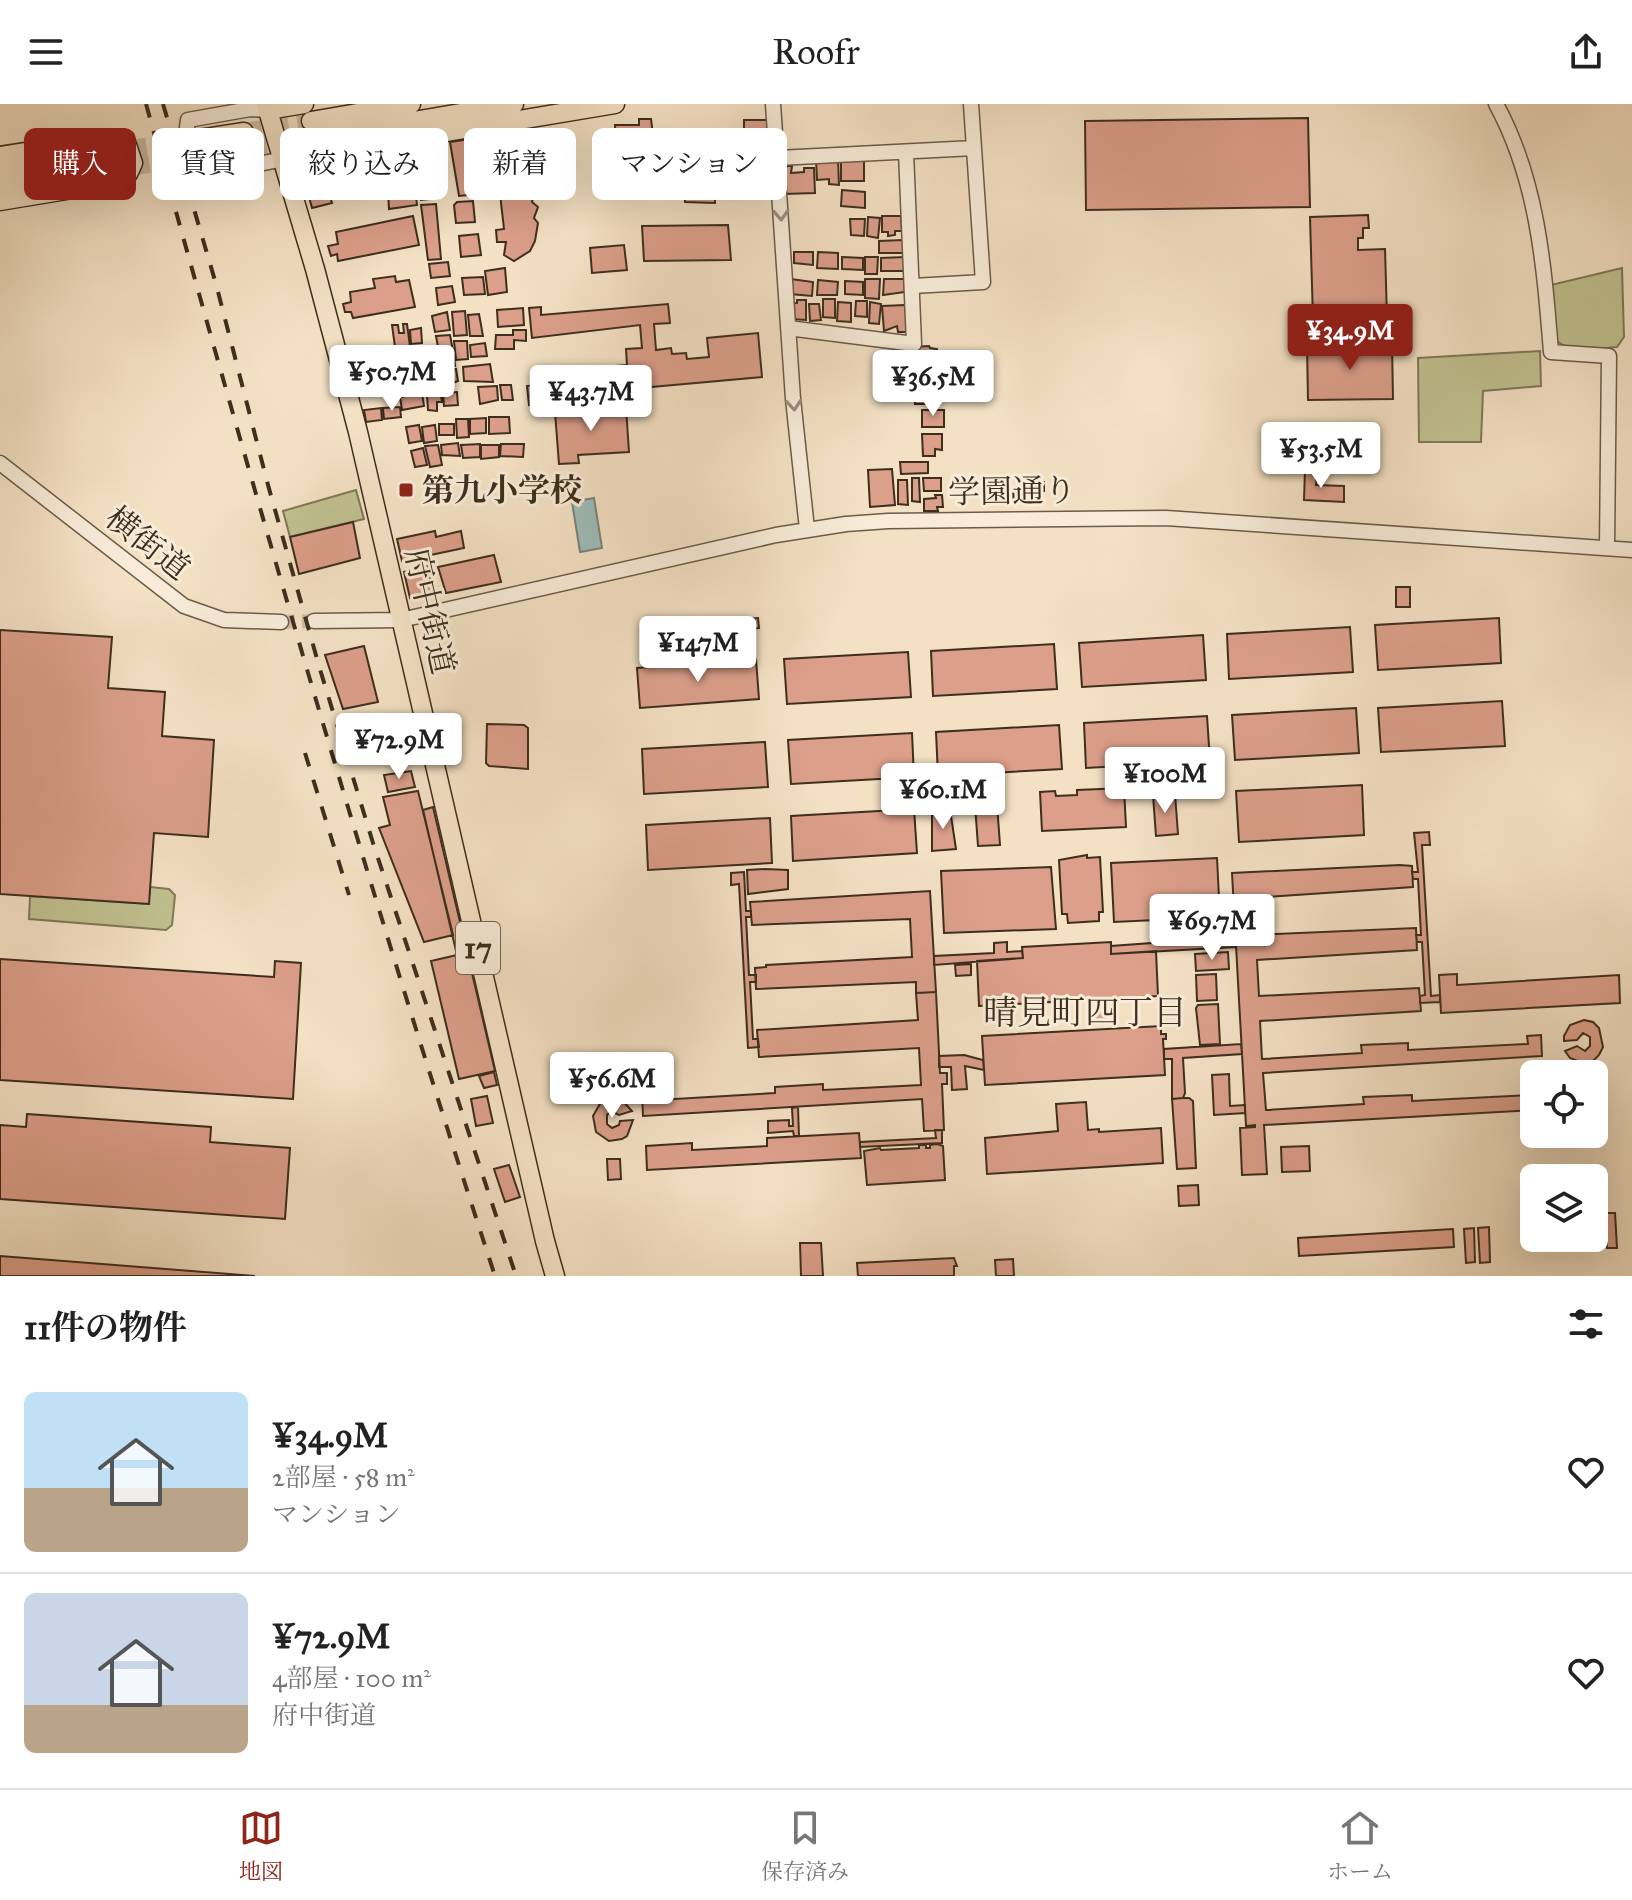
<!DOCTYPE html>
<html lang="ja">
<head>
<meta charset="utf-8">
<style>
  body { margin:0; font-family:"IM FELL Great Primer","Noto Serif JP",serif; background:#f2f2f2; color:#222; height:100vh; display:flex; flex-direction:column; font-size:30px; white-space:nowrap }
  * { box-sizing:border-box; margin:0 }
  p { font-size:26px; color:#767676 }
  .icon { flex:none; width:44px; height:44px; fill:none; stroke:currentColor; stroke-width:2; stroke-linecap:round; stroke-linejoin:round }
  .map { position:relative; height:1172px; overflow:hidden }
  .sheet { display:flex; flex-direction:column; background:#fff; flex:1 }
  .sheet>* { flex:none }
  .banner { position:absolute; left:24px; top:24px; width:800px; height:72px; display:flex; gap:16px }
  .buttons { position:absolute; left:1520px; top:956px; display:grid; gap:16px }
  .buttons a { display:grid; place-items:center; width:88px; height:88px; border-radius:12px; background:#fff; box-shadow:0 8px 32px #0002; font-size:40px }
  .price { position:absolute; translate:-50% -68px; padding:0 18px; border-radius:8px; background:#fff; color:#222; font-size:26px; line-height:52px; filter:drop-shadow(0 2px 4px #0008) }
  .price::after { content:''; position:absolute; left:50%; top:48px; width:24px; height:18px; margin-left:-12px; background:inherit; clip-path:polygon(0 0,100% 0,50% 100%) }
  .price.active { background:#8f2418; color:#fff }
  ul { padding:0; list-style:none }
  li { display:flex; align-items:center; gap:24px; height:200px; padding:0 24px }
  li+li { border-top:2px solid #e0e0e0 }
  li span { display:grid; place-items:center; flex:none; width:224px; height:160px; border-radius:12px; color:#555 }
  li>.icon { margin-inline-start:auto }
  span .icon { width:96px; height:96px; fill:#fffc; stroke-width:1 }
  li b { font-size:34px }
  h2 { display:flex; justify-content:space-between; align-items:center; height:96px; padding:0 24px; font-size:34px }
  .chip { padding:0 28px; border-radius:12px; background:#fff; box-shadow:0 8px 32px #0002; font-size:28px; line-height:72px }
  .chip.active { background:#8f2418; color:#fff }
  header { display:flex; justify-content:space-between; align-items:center; height:104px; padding:0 24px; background:#fff; font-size:36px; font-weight:600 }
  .menu { display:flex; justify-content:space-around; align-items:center; height:112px; border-top:2px solid #e0e0e0; background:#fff; font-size:22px; color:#767676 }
  .menu a { display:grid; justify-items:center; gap:4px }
  .menu .active { color:#8f2418 }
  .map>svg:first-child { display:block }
  .green { fill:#c1c190; stroke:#7f7857; stroke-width:2 }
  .water { fill:#9dbcba; stroke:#77837c; stroke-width:2 }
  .building { fill:#dc9f8a; stroke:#3d2e1e; stroke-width:2 }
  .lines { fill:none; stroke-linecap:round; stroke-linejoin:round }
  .minor-tunnel { stroke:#cfbda3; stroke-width:14; stroke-dasharray:14 7; stroke-linecap:butt }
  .major-tunnel { stroke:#cfbda3; stroke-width:18; stroke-dasharray:18 9; stroke-linecap:butt }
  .minor-casing { stroke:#6b5b48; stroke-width:17 }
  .major-casing { stroke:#3d2e1e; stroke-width:21 }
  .minor { stroke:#f8ecd9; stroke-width:14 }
  .major { stroke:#f4e1c4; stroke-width:18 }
  .rail { stroke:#3d2e1e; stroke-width:4; stroke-dasharray:14 14; stroke-linecap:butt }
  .oneway { stroke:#9a8d7c }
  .poi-dot { fill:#8f2418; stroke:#f8ecd9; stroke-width:3 }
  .labels { text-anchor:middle; stroke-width:6; stroke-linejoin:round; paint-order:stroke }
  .shield { fill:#f8ecd9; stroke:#756756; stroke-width:2 }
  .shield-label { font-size:30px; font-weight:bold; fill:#3d2e1e }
  .poi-label { font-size:32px; font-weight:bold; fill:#3d2e1e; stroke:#f8ecd9; text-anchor:start }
  .street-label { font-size:32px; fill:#3d2e1e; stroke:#f8ecd9 }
  .neighbourhood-label { font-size:34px; fill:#3d2e1e; stroke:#f8ecd9 }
</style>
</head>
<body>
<header><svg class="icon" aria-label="menu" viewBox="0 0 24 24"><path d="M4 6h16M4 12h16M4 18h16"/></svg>Roofr<svg class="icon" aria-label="share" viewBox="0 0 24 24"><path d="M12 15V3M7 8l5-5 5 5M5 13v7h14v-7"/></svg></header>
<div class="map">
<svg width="1632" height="1172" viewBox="0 0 1632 1172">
  <rect width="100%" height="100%" fill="#f4e1c4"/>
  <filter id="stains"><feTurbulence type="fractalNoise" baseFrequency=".0025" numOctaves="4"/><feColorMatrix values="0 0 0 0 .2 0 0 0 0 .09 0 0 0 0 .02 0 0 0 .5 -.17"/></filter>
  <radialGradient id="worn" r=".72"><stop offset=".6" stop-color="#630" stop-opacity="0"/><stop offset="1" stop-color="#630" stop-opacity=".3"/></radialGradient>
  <path class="green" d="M1622,164L1624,233L1617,243L1573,247L1555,236L1551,181Z
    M1540,247L1541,282L1483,287L1481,338H1419L1418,254Z
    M356,386L364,415L290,433L283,407Z
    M150,783L169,785L175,791L172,821L166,826L29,815L30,792L148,800Z"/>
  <path class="water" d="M594,394L602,444L580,448L572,398Z"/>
  <path class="building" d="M1308,14L1310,103L1086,106L1085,17Z
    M639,15H651L654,39L616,41L615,21H639Z
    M744,16H769L770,36L744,37Z
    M726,26H742V47L728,48Z
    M722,30V55L693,56L692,31Z
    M470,35L479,90L459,92L450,38Z
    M747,42H770L771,57H748Z
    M683,44L686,62L673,63L669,46Z
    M512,45L517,47L520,45L532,56L529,66L534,71L530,83L535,86L532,98L538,103L534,114L538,119L535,137L530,147L514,157L504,151L506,138H497L496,126L504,125L496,55L501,47L504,49Z
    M614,47H635V61H614Z
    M816,55H838L839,81L829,80V75L817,76Z
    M841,55L864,56V77H841Z
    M373,61L376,86L358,88L354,63Z
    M783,62H792L791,69L804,68V64H814L815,89L784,90Z
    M329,64L332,85L325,86L321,65Z
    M435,68L439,94L421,96L418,70Z
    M685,69H700L701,81L715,82V99L685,98Z
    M415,85L417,101L389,105L388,88Z
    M842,86L865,88V104L841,102Z
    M329,87L332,99L312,104L309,93Z
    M473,97L475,118L456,119L454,101L457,98Z
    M436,100L441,155L428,156L421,101Z
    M1368,111L1369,124H1363V134H1358V146L1385,145L1387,214L1313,216L1310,113Z
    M413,112L419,141L338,157L337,150L331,152L328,142L338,140L336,128Z
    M882,112H901L902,127H895V131L888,132V128H882Z
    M868,113L880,114L878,134L867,132Z
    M850,115H865L864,132L851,131Z
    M728,121L731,156L644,157L642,122Z
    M478,130L481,151L461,153L459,132Z
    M903,136L904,149H879V137Z
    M624,141L627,166L592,169L590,144Z
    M794,148H813V161L794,159Z
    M818,148L838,149V165L817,164Z
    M842,153L863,154V166L842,165Z
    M865,153H878L877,170H865Z
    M905,153V167H881V154Z
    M448,158L450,172L431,174L429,160Z
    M505,164L507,188L488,191L485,167Z
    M395,172L396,178L409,176L415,203L353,214L351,208H345L343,200L351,198L350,188L375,184L373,175Z
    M483,173L485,190L464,191L462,174Z
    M791,175L813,178L812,192L790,190Z
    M865,175H880L879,195L865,194Z
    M884,175H904L905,188L883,191Z
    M818,176L838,178L837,191H817Z
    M845,177L863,178V191L845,190Z
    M452,182L455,198L438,201L436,184Z
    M823,195H835V214L823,213Z
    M797,196H806V216L792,215L791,200L797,199Z
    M856,197H867V213L855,212Z
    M838,198L851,199V218L837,217Z
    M870,198L881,200L879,220L869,219Z
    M668,200L670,219L654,220L656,246L671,244L672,250L686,249L687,255L709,253L707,234L758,229L762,273L563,291L561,267L627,261L626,245L642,244L640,221L532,234L529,204L541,203V211Z
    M809,200H819L821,216L810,217Z
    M905,201L908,228H898L897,222L884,227L882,202Z
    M523,204L524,221L498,223L497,206Z
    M465,207L467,231L454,232L452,208Z
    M447,208L450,226L435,228L432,212Z
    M479,210L483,232H470L468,211Z
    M403,220H407L410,242L395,243L392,221H398L399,229H404Z
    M421,224L422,239L411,240L410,226Z
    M513,226H526V237L514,236V245H495L496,231H513Z
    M450,231L453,247L439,249L436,232Z
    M454,237H467L468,255L456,256Z
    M485,239L487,252L471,253L470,241Z
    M1392,239L1393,295L1308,296L1307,241Z
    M929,242L930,244L937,245L938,261H916L915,243Z
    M426,244L429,255L398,259L396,248Z
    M893,245L911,246L909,264L892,263Z
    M454,250L455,262L441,264L440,252Z
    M490,260L493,278L464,277L463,263Z
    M415,261L418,283L402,285L399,263Z
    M436,264L439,278L421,280L419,266Z
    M456,265L458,277L444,282L441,268Z
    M920,272H941V285H920Z
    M543,280L546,305L536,306V300L529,301L527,282Z
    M500,281H511L513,296H502Z
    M497,282L498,296L480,300L478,283Z
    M914,287H935V291H938L939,300H915Z
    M457,288L458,301L444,302L443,289Z
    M422,289L424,302L402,306L400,293Z
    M427,291H441L442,298H437V307L428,306Z
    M400,303L401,313L384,315L383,304Z
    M626,303L629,348L578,351L579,359L559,360L555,308Z
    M381,304L382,316L366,318L364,306Z
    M922,306H944V323H922Z
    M489,313H509L510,329L489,330Z
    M486,314V329L470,330V315Z
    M456,315H468L469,333L457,334Z
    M439,320H454V331H439Z
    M419,321L422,337L409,339L406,323Z
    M435,321L437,337L424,339L422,323Z
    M922,330H942V346L935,345V352H923Z
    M458,339L460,352L442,351L441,341Z
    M480,340V353L463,354L461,341Z
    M501,340H524L523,353L500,352Z
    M438,341L442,361L430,363L425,342Z
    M481,341H499V353L481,355Z
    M423,344L427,361L415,363L411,347Z
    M900,358H928V369L901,370Z
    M892,365L895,401L870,403L868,366Z
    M1305,365L1317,366L1316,381L1344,382V398L1304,396Z
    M912,374H919L920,398L912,397Z
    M923,374H941V387H924Z
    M898,376H907L908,401L898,400Z
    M1021,378H1044V387L1040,386V394H1025L1022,397Z
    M993,383H1013L1014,397L993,398Z
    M935,391H942L943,403H937L938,407H924V395L936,394Z
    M353,418L360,454L299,470L290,433Z
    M435,427L436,433L461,427L464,444L402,457L397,435Z
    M494,451L501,478L446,489L438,463Z
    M427,462L433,490L410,494L404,468Z
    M1396,483H1410V503H1396Z
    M758,514L759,524L679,530V520Z
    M1499,514L1501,559L1378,566L1375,521Z
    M1350,523L1353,568L1229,575L1227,530Z
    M0,526L112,533L108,584L165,588L162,632L214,636L208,733L154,729L149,800L0,790Z
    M1203,531L1206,576L1082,583L1079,539Z
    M1054,540L1057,585L933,592L931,547Z
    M364,542L378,598L343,605L325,551Z
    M908,548L911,593L787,600L784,555Z
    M756,555L759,595L640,604L637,564Z
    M1502,597L1505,642L1381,648L1378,604Z
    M1356,604L1359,649L1235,656L1232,611Z
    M1207,612L1210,657L1086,664L1084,619Z
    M400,618L404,643L353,653L346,633Z
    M487,620L524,621L528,624V665L489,662L486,659Z
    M1059,621L1062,665L938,672L936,628Z
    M912,629L914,673L791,680L788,636Z
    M765,638L768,683L644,690L642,645Z
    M411,667L415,683L388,688L384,671Z
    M1362,681L1364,731L1239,738L1236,687Z
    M1124,684L1126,723L1042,727L1040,688L1055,687L1056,692L1077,691V686Z
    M418,687L453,831L424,838L379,724L390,721L383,693Z
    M1175,690L1178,730L1156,732L1153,691Z
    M997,700L1000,741L978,742L975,701Z
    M433,703L495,967L459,975L431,857L457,851L423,706Z
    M914,705L917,749L793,757L791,712Z
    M950,705L956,745L932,747V706Z
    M770,714L772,759L648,766L646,721Z
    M1429,728L1430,741H1422L1431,892L1440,891V898L1420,899V892L1425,891L1422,838H1417L1416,831H1421L1418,775H1413L1412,768H1418L1414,729Z
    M1087,751V754L1100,753L1103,808H1099V817L1068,819L1067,810H1062L1059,756Z
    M1217,754L1220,813L1114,818L1111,759Z
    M1400,761L1412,762L1413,783L1253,794L1255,831L1416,824L1417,846L1257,856L1259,892L1419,884L1421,907L1260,917L1262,955L1362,949L1361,941L1408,939V946L1528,940L1527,932L1541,931L1542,952L1263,969L1266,1006L1364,1000L1363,993L1412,991V997L1529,991V984L1534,983V1006L1264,1021L1267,1070L1242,1071L1240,1024L1255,1023V1021L1246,1022L1232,769Z
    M1051,763L1056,825L944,829L941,767Z
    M765,765L788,766V785L748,790L747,766Z
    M744,768L746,807H751V813H746L749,871H756V878H750L753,935H758L759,943L748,944L739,780L731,781V769Z
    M930,787L936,888L916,889V878L756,885L755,864L766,863V861L912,853L910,815L752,821L750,798Z
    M1235,833L1236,843L1111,850V842Z
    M1007,838V848L1022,847L1023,854L934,861V852L994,849V839Z
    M1111,838V850L1156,847L1158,892L979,902L977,857L1023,854L1022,843Z
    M1228,848L1229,865L1196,867L1195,850Z
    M0,855L274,873L275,857L301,859L293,995L0,976Z
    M971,860V871L956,872L955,861Z
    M1216,870L1217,896L1197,897L1196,871Z
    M1457,870V881L1619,871L1620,899L1441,909L1439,871Z
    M936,888L940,969H947V980H942L944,1026L924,1027L922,995L643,1012L642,990L657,989L658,996L775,989V983L823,980V986L921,981L919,944L759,953L757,926L918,916L916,889Z
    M1218,900L1220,940L1200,941L1196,904L1198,901Z
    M1111,906L1112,915L1091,917V907Z
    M1584,916L1593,918L1599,924L1603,943L1599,951L1592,958L1583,959L1570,954L1565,947L1577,942L1585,947L1590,942V933L1583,929L1577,936L1564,937V932L1570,921Z
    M1161,922V930H1166V935H1163L1165,971L985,981L982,932Z
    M1241,940L1242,950L1183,954L1185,989L1183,994L1172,995V955H1164V945Z
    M964,951L983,956L984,966L965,962L967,985L952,986L951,963H939V952Z
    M494,968L497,981L484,984L479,972Z
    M1587,968L1596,970L1606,984V994L1603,1003L1594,1009V970H1578Z
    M1229,970L1230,1002L1245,1001V1009L1214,1011L1212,971Z
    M487,992L493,1019L476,1022L471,995Z
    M1183,994H1189L1193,997L1196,1064L1177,1065L1172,995Z
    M607,995H621L632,1007L619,1011L611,1007L607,1011V1020L612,1024L619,1021L620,1017L633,1016L627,1032L622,1035L609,1037L596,1028L593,1012L601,998Z
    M1086,998L1088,1026L1099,1025V1028L1161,1024L1163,1059L987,1070L985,1034L1058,1027L1056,1000Z
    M798,1003L799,1032H794L793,1027L768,1029V1017L789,1016V1022H793L792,1004Z
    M27,1010L211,1023L210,1038L290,1044L285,1115L0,1095V1021L26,1023Z
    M935,1026H942V1039L860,1043V1038L936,1034Z
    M859,1029L861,1054L647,1066L646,1042L692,1039V1046L767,1042V1034Z
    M937,1040L943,1042L945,1076L867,1081L864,1047L880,1044L881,1046L919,1044V1041H926V1044H930V1041Z
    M1309,1042L1310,1067L1282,1068L1281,1043Z
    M607,1055H620L621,1075L608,1076Z
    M509,1061L520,1093L505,1098L494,1065Z
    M1198,1081L1199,1101L1179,1102L1178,1082Z
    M1605,1109H1615L1617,1144H1607Z
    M1489,1123L1490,1158L1480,1159L1478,1124Z
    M1474,1124L1475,1158L1466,1159L1464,1125Z
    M1453,1125L1454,1143L1299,1152L1298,1134Z
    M800,1139H821L823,1172H801Z
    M0,1152L255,1172H0Z
    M954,1154L957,1162H954V1172H858L857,1159Z
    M1013,1155L1014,1172H996L995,1156Z"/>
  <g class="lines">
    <path class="minor-tunnel" d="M281,518L314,517"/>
    <path class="major-tunnel" d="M244,28L311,17
      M249,44L314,34
      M102,49L199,35
      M105,67L204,51"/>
    <defs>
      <path id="minor" d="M773,0L793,295L807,425
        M1496,0C1538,77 1544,162 1551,248L1609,252L1607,444
        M268,6L250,5L188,16C184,37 189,56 203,71L284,55
        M778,54L974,44
        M913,182L983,178L971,0
        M788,224L914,240L906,48
        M0,359L184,502L224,516L281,518
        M314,517L401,516L776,431L846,420L888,417L1166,414L1632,446"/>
      <path id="major" d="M266,0L315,165L358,328L545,1137L555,1172
        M268,6L304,0
        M311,17L411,0
        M314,34L514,0
        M199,35L244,28
        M204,51L249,44
        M0,52L108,35L127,41L133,59L128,70L115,78L0,97
        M284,55L615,0
        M0,67L102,49
        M0,83L105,67"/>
    </defs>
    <use href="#minor" class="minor-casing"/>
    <use href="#major" class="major-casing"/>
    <use href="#minor" class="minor"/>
    <use href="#major" class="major"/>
    <path class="rail" d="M146,0C255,393 368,785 495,1172
      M163,0L216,180L268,381L319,562L373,739L516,1172
      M305,649L349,791"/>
  </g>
  <defs><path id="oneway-chevron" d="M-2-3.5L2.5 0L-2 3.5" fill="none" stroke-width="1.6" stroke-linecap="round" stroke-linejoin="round" transform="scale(2)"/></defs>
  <g class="oneway">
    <use href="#oneway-chevron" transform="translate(781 111) rotate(87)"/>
    <use href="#oneway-chevron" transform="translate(794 301) rotate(85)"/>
  </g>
  <rect class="poi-dot" x="398" y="378" width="16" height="16" rx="4"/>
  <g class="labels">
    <rect class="shield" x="456" y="818" width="44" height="52" rx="6"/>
    <g class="shield-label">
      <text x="478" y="854">17</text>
    </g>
    <g class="poi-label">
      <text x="422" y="397">第九小学校</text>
    </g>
    <g class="street-label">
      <text transform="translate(1012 387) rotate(-1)" y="11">学園通り</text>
      <text transform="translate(148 439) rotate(38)" y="11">横街道</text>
      <text transform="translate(430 507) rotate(77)" y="11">府中街道</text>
    </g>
    <g class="neighbourhood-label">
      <text x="1085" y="920">晴見町四丁目</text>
    </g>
  </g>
  <rect width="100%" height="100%" filter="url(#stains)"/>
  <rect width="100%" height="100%" fill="url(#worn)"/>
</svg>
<div class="buttons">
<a><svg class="icon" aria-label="locate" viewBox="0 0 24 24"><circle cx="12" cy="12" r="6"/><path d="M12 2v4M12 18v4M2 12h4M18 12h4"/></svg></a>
<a><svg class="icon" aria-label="layers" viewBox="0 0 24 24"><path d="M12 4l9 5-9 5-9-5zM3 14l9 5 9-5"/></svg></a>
</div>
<b class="price active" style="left:1350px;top:268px">¥34.9M</b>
<b class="price" style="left:392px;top:309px">¥50.7M</b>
<b class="price" style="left:933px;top:314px">¥36.5M</b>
<b class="price" style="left:591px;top:329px">¥43.7M</b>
<b class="price" style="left:1321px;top:386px">¥53.5M</b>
<b class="price" style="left:698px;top:580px">¥147M</b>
<b class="price" style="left:399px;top:677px">¥72.9M</b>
<b class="price" style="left:1165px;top:711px">¥100M</b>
<b class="price" style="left:943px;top:727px">¥60.1M</b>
<b class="price" style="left:1212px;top:858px">¥69.7M</b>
<b class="price" style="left:612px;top:1016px">¥56.6M</b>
<div class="banner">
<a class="chip active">購入</a>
<a class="chip">賃貸</a>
<a class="chip">絞り込み</a>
<a class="chip">新着</a>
<a class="chip">マンション</a>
</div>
</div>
<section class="sheet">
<h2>11件の物件<svg class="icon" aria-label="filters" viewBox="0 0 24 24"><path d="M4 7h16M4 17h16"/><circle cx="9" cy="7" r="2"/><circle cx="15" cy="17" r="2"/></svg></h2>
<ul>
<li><span style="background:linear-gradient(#bfe0f5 60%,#b9a48a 0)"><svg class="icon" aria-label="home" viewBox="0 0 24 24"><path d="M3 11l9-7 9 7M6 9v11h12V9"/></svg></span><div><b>¥34.9M</b><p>2部屋 · 58 m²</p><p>マンション</p></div><svg class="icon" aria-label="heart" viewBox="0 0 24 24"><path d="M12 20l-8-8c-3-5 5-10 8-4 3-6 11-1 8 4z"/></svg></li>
<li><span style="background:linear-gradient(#c9d6e8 70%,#b9a48a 0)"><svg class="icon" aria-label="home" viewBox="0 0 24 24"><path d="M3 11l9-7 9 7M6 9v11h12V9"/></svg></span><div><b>¥72.9M</b><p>4部屋 · 100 m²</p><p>府中街道</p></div><svg class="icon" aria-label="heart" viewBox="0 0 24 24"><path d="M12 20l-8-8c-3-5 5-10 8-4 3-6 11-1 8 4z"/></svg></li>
</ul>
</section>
<nav class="menu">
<a class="active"><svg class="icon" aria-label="map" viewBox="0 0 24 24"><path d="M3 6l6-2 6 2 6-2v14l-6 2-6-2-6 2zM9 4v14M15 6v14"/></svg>地図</a>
<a><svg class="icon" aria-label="saved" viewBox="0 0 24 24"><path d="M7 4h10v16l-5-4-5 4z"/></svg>保存済み</a>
<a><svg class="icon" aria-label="home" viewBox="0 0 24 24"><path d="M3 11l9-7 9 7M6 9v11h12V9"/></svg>ホーム</a>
</nav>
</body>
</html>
